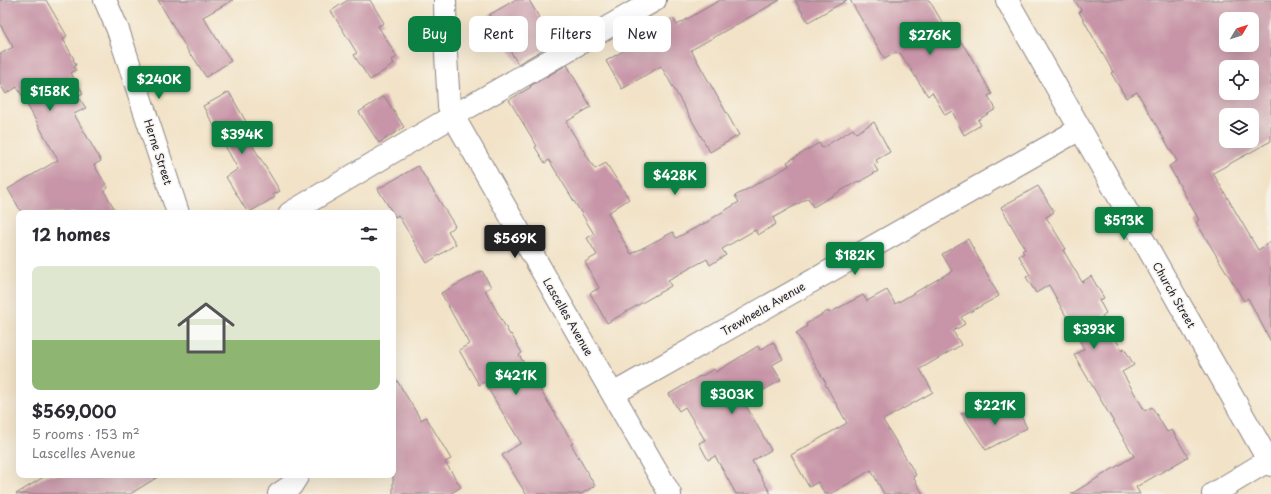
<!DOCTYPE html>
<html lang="en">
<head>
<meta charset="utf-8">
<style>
  body { margin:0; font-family:"Playpen Sans",sans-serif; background:#f2f2f3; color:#2b2b33; height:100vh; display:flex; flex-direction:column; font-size:15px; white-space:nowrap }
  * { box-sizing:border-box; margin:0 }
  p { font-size:13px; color:#7c7c81 }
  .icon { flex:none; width:22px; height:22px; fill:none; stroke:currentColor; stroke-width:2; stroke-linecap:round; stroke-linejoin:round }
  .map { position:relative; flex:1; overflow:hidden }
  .details { position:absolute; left:16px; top:210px; width:380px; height:268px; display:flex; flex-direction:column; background:#fff; border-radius:8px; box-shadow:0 4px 16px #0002 }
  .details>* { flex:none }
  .banner { position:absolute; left:408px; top:16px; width:380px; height:36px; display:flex; gap:8px }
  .needle { width:26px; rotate:51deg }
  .fabs { position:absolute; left:1219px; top:12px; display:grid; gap:8px }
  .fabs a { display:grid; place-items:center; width:40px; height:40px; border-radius:8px; background:#fff; box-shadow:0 4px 16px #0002; font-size:20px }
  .price { position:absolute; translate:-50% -34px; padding:0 9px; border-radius:4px; background:#0b8043; color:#fff; font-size:13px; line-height:26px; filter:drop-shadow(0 1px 2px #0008) }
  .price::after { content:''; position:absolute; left:50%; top:24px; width:12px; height:9px; margin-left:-6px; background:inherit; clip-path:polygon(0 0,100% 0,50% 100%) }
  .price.active { background:#222; color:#fff }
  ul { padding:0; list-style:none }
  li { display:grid; align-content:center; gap:8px; height:212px; padding:0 16px }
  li+li { border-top:1px solid #e1e1e2 }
  li span { display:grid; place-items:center; height:124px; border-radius:8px; color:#555 }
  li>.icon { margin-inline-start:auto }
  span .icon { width:72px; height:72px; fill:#fffc; stroke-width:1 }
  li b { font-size:17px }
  h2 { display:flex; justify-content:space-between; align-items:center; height:48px; padding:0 16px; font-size:17px }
  .chip { padding:0 14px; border-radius:8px; background:#fff; box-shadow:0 4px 16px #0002; font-size:14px; line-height:36px }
  .chip.active { background:#0b8043; color:#fff }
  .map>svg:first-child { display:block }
  .building { fill:#c795a7; fill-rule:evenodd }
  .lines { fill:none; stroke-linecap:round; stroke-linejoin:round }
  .minor-casing { stroke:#8a8282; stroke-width:24 }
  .minor { stroke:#fff; stroke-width:22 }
  .labels { text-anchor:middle; stroke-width:3; stroke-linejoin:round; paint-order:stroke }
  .street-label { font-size:11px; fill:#22223b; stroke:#f7f3e8 }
</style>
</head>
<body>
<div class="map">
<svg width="1271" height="494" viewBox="0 0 1271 494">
  <rect width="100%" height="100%" fill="#f7f3e8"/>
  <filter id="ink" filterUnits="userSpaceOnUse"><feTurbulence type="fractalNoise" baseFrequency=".025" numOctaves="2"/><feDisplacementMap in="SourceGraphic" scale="8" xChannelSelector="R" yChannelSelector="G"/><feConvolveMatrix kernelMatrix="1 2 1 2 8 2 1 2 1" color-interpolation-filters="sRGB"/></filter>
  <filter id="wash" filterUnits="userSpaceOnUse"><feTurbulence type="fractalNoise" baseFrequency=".012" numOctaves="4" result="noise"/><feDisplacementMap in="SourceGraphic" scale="16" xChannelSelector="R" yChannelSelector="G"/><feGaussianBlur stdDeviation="0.9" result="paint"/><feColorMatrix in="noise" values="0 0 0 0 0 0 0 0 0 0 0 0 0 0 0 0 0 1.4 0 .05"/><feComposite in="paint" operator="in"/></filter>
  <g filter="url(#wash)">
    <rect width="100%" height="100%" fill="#f2e3c8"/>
    <g id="blocks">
      <path class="building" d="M0,0H46L67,36L63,39L74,59H73L76,65L74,67L76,70L71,73L83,93L78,96L86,108L74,114L101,161L94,165L108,188L104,191L117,213H22L8,189L58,160L17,87L6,94L0,84V54L13,47L0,24Z
        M158,0H233L203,17L231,61L206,77L192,55L191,56Z
        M348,0H370L384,23L378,26L397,57L392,60L394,64L370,80L354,55L357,53L331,11Z
        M515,0H529L554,43L518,64L489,15Z
        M720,0H780L691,50L739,135L710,152L661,66L622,89L606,61L645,38L643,34L673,18L677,25Z
        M795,0H847L808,22Z
        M850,0H929L953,40L958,37L971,57L992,94L988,96L996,109L978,120L981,125L964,135L952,111L945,115L932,92L928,96L900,53L897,54L896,52L885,59Z
        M1074,0H1271V141L1213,173L1258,250L1271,242V342L1248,298L1244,301L1196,222L1199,220L1169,166L1177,161L1137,92L1126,98L1111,73L1113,72L1079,12L1081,10ZM1226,19H1252V45H1226ZM1226,67H1252V93H1226ZM1226,115H1252V141H1226Z
        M567,65L591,107L566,122L595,169L606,163L629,199L608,213L631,254L673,232L676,238L711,220V219L739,202L735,196L789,166L787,162L819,143L822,148L853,129L856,133L874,122L890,152L876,160L878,163L874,165L878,171L859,182L858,181L813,207L808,198L773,218L776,224L758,235L755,230L722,249L726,255L710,265L707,259L668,280L671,286L607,323L590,293L599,288L585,262L597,255L587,238L594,234L549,160L545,163L535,147L537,146L509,100L531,87L530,86Z
        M229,92L248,125L242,128L280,191L273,195L275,197L248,213L226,177L238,169L203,106Z
        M384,96L404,127L379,143L359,112Z
        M418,166L455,226L448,231L456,244L427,263L398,215L395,217L378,189Z
        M1038,186L1054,212L1046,217L1066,249L1063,250L1082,282L1091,276L1104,298L1099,300L1106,313L1102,316L1122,350L1124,348L1134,365L1122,372L1145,411L1152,407L1167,432L1172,430L1188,457L1136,487L1140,494H1071L1134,456L1074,355L1084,349L1049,285L1036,293L1026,277L1030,275L1019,256L1024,253L1022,251L1025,249L1001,207Z
        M968,239L999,296L961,317L965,324L953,331L961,345L920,369L933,392L883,420L916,475L913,477L923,494H884L871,470L831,494H825L818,482L809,487L791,455L847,423L825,384L826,383L796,333L807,326L806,324L828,311L829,313L863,295L867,301L887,290L895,304L952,271L942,254Z
        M482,271L491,287L485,290L510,335L511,334L522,353L519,355L573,443L571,444L595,486L581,494H526L502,455L521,443L484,382L479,385L459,350L469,344L441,293Z
        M773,342L783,359L772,365L781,380L744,402L771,450L752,461L771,494H736L715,456L708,460L699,443L705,440L685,407L679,411L669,394L700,376V377L714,369L716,372L758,346L760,350Z
        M393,374L421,420L426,417L451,459L445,462L461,487L450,494H393Z
        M1018,410L1027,428L986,450L961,413Z
        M47,475H161L130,494H16Z"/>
    </g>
  </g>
  <g filter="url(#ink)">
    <use href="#blocks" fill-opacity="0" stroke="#8a8282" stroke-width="1"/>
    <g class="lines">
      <defs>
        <path id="minor" d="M105,0L118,30L178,213
          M445,0L446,55L449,106L453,116L670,494
          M1007,0L1271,465
          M290,213L453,116L655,0
          M613,394L1080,129
          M279,494L291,486L298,475
          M1213,494L1269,460"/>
      </defs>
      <use href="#minor" class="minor-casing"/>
      <use href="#minor" class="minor"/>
    </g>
  </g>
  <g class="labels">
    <g class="street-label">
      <text transform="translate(158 152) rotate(72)" y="4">Herne Street</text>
      <text transform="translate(1174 295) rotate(60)" y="4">Church Street</text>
      <text transform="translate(763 309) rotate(-30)" y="4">Trewheela Avenue</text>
      <text transform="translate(568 317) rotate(60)" y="4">Lascelles Avenue</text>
    </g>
  </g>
</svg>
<div class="fabs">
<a><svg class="needle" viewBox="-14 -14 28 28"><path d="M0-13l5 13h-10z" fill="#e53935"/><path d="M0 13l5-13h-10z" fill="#7c7c81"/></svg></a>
<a><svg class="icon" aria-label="locate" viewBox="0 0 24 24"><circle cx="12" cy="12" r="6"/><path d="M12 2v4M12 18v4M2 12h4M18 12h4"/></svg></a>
<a><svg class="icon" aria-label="layers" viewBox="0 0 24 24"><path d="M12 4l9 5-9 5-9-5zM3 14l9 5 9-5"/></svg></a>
</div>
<b class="price" style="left:930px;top:56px">$276K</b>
<b class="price" style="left:159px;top:100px">$240K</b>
<b class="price" style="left:50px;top:112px">$158K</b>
<b class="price" style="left:242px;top:155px">$394K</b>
<b class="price" style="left:675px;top:196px">$428K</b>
<b class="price" style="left:1124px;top:241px">$513K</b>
<b class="price active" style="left:515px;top:259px">$569K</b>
<b class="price" style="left:855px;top:276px">$182K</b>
<b class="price" style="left:1094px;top:350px">$393K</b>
<b class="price" style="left:516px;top:396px">$421K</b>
<b class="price" style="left:732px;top:415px">$303K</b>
<b class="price" style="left:995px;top:426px">$221K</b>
<div class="banner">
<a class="chip active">Buy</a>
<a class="chip">Rent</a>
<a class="chip">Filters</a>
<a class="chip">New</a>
</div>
<section class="details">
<h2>12 homes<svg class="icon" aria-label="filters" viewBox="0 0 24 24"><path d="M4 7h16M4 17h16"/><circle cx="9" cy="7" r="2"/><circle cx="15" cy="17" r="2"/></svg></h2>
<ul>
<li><span style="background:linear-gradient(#dfe7d0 60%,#8fb573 0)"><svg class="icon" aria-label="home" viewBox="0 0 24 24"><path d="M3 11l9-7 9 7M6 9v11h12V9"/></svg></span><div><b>$569,000</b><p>5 rooms · 153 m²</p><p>Lascelles Avenue</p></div></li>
</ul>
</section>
</div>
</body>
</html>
